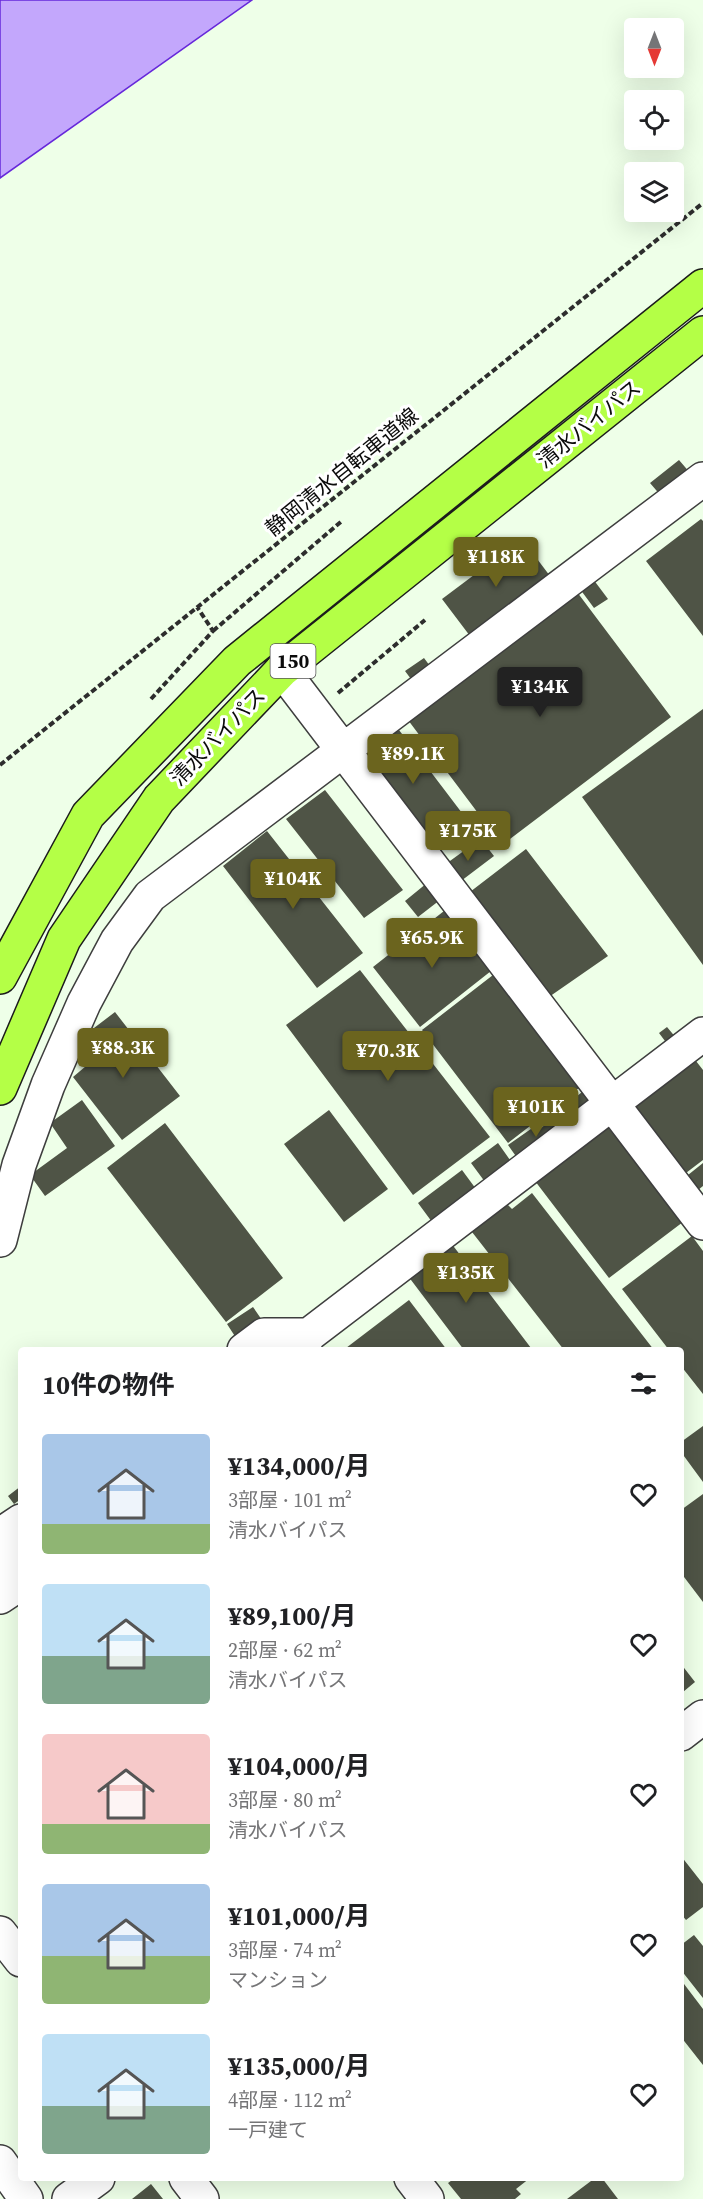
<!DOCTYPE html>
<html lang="ja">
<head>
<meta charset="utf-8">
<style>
  body { margin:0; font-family:"Source Serif 4","Noto Sans JP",serif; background:#f2f2f2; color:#202124; height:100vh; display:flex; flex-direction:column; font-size:22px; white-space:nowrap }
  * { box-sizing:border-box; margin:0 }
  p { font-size:20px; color:#757577 }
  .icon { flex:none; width:33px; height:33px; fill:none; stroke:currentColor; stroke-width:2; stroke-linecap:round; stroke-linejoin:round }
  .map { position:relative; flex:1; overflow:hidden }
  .details { position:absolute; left:18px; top:1347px; width:666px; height:834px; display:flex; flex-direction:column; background:#fff; border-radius:6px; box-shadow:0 6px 24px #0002 }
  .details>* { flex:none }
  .needle { width:39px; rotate:180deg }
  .tools { position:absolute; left:624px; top:18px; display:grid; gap:12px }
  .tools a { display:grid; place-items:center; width:60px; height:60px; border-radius:6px; background:#fff; box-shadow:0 6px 24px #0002; font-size:30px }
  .price { position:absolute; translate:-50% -51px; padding:0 14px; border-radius:6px; background:#6b641e; color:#fff; font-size:20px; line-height:39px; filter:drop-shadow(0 2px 3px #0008) }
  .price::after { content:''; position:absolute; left:50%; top:36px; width:18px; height:14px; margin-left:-9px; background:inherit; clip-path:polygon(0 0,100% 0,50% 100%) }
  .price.on { background:#222; color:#fff }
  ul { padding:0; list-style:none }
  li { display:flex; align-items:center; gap:18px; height:150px; padding:0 24px }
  li span { display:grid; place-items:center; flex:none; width:168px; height:120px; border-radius:6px; color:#555 }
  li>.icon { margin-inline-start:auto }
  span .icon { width:72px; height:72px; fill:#fffc; stroke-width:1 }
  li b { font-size:26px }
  h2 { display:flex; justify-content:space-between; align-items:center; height:72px; padding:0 24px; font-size:26px }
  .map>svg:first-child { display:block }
  .water { fill:#c3a7fc; stroke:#6628da; stroke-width:1.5 }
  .building { fill:#4f5446 }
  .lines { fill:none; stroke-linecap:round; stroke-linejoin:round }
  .street-casing { stroke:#3e3e3e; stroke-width:36 }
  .highway-casing { stroke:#1c1c1c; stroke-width:36 }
  .path { stroke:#2d2d2d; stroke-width:4; stroke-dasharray:6 3; stroke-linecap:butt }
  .street { stroke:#fff; stroke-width:33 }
  .highway { stroke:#b4ff46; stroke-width:33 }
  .labels { text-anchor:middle; stroke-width:6; stroke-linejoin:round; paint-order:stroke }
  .shield { fill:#fff; stroke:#545454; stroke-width:1.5 }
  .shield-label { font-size:20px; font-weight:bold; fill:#0b0b0b }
  .street-label { font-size:21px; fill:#0b0b0b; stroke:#fff }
</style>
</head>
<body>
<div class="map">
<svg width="703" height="2199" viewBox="0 0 703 2199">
  <rect width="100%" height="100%" fill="#eeffe8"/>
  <path class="water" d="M0,0H252L0,178Z"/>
  <path class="building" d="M679,460L691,474L662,497L650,483Z
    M701,519L703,521V636L646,561Z
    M522,539L550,576L470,636L442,599Z
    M590,575L608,599L594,608L577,585Z
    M577,592L671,717L502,845L408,720Z
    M424,658L433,670L414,683L405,671Z
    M703,709V965L582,797Z
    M399,730L462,813L427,840L363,756Z
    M325,790L403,890L364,918L286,819Z
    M267,831L363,953L317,988L223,866Z
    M483,842L494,856L457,884L443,866L472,845L474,848Z
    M526,849L608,956L546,999L466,895Z
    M427,883L440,900L418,917L405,901Z
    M444,911L491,971L420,1027L373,967Z
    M360,970L490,1137L413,1195L286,1025Z
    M493,975L579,1088L508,1143L422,1030Z
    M115,1012L180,1096L122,1140L73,1077L86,1066L78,1056L100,1037L94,1028Z
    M667,1027L677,1039L668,1045L659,1033Z
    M696,1061L703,1070V1160L682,1176L631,1110Z
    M582,1092L592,1105L573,1119L564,1107Z
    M82,1100L115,1146L45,1196L30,1175L67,1148L50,1123Z
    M329,1110L388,1189L344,1222L284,1144Z
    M558,1115L567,1126L520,1162L508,1145L538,1124L541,1128Z
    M165,1123L283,1278L226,1322L107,1168Z
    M607,1126L683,1222L609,1278L535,1181Z
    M498,1143L515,1167L488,1186L471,1163Z
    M703,1163V1186L693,1194L683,1179Z
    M462,1170L476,1189L432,1222L418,1203Z
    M532,1193L654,1350H564L472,1232L507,1204L512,1209Z
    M692,1236L703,1251V1394L681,1366V1350H669L622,1289Z
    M451,1243L531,1348L528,1350H464L408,1276Z
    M409,1300L447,1350H347L346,1348Z
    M253,1307L264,1323L238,1341L227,1324Z
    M703,1426V1482L681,1452V1442Z
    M21,1486V1499L14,1504L8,1496Z
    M703,1494V1602L681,1573V1510Z
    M681,1664L695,1682L683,1692L681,1690Z
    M681,1856L703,1884V1907L686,1920L681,1914Z
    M694,1935L703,1946V1998L681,1970V1945Z
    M681,1980L703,2009V2065L681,2037Z
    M455,2178H530L516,2189L521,2194L515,2199H461L448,2183Z
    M595,2178H602L618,2199H567Z
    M151,2184L163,2199H132Z"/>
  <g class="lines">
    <defs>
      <path id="street" d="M282,670L703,1223
        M0,1240L19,1165L48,1085L84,1003L117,941L150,896L703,479
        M244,1350L264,1335H309L305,1341
        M289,1350L703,1034
        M0,1535L21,1521
        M4,1568L21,1554
        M0,1597L21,1583
        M681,1734L703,1717
        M0,1933L21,1960
        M0,2162L26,2199
        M186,2178L202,2199
        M411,2178L427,2199
        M69,2199L98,2178"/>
      <path id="highway" d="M0,977L88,815L237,661L703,286
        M0,1088L64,939L159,799L282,670L703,333"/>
    </defs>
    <use href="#street" class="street-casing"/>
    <use href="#highway" class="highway-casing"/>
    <path class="path" d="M213,631L343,520
      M338,693L425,620
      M151,699L213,631L197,607
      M0,765L703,203"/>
    <use href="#street" class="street"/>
    <use href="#highway" class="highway"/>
  </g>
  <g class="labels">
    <rect class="shield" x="270.5" y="644" width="45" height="34" rx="4.5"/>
    <g class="shield-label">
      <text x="293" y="668">150</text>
    </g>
    <g class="street-label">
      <text transform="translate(589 424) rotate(-39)" y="7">清水バイパス</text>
      <text transform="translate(342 472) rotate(-39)" y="7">静岡清水自転車道線</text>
      <text transform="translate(218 737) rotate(-46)" y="7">清水バイパス</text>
    </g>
  </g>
</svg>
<div class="tools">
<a><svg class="needle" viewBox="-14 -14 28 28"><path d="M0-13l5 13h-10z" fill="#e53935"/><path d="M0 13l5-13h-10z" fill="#757577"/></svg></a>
<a><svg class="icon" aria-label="locate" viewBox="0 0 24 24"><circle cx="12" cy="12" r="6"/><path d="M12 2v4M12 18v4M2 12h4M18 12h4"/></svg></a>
<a><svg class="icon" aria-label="layers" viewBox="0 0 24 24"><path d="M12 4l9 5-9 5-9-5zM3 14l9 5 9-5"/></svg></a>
</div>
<b class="price" style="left:496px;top:588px">¥118K</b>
<b class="price on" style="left:540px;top:718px">¥134K</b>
<b class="price" style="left:413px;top:785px">¥89.1K</b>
<b class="price" style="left:468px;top:862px">¥175K</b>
<b class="price" style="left:293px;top:910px">¥104K</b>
<b class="price" style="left:432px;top:969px">¥65.9K</b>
<b class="price" style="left:123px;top:1079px">¥88.3K</b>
<b class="price" style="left:388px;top:1082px">¥70.3K</b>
<b class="price" style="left:536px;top:1138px">¥101K</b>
<b class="price" style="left:466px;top:1304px">¥135K</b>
<section class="details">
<h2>10件の物件<svg class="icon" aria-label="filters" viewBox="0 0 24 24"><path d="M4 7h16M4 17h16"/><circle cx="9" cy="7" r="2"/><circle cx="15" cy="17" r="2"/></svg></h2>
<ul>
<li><span style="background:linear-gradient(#a9c7e8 75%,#8fb573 0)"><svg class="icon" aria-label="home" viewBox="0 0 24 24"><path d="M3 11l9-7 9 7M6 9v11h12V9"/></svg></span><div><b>¥134,000/月</b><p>3部屋 · 101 m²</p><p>清水バイパス</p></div><svg class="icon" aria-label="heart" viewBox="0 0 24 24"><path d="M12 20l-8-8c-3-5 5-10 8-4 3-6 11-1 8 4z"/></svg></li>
<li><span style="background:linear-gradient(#bfe0f5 60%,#7fa58c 0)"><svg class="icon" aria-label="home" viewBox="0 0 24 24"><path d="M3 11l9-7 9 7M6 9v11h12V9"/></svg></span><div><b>¥89,100/月</b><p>2部屋 · 62 m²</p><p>清水バイパス</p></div><svg class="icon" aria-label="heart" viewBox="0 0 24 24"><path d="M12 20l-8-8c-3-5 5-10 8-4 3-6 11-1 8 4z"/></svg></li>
<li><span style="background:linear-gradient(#f6c9c9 75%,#8fb573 0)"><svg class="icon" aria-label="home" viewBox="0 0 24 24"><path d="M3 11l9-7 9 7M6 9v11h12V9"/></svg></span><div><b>¥104,000/月</b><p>3部屋 · 80 m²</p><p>清水バイパス</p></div><svg class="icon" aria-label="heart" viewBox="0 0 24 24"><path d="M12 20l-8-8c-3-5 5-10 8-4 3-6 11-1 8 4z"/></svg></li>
<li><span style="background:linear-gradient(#a9c7e8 60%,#8fb573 0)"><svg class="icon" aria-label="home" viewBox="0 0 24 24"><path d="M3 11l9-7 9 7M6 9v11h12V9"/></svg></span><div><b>¥101,000/月</b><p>3部屋 · 74 m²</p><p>マンション</p></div><svg class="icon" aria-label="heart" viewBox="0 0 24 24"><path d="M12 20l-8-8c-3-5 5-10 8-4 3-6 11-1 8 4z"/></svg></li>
<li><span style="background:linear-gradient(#bfe0f5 60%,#7fa58c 0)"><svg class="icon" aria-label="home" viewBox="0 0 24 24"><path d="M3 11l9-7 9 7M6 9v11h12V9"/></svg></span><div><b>¥135,000/月</b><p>4部屋 · 112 m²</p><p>一戸建て</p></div><svg class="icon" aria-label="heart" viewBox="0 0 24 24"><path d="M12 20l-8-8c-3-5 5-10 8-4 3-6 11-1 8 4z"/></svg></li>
</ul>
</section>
</div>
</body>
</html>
